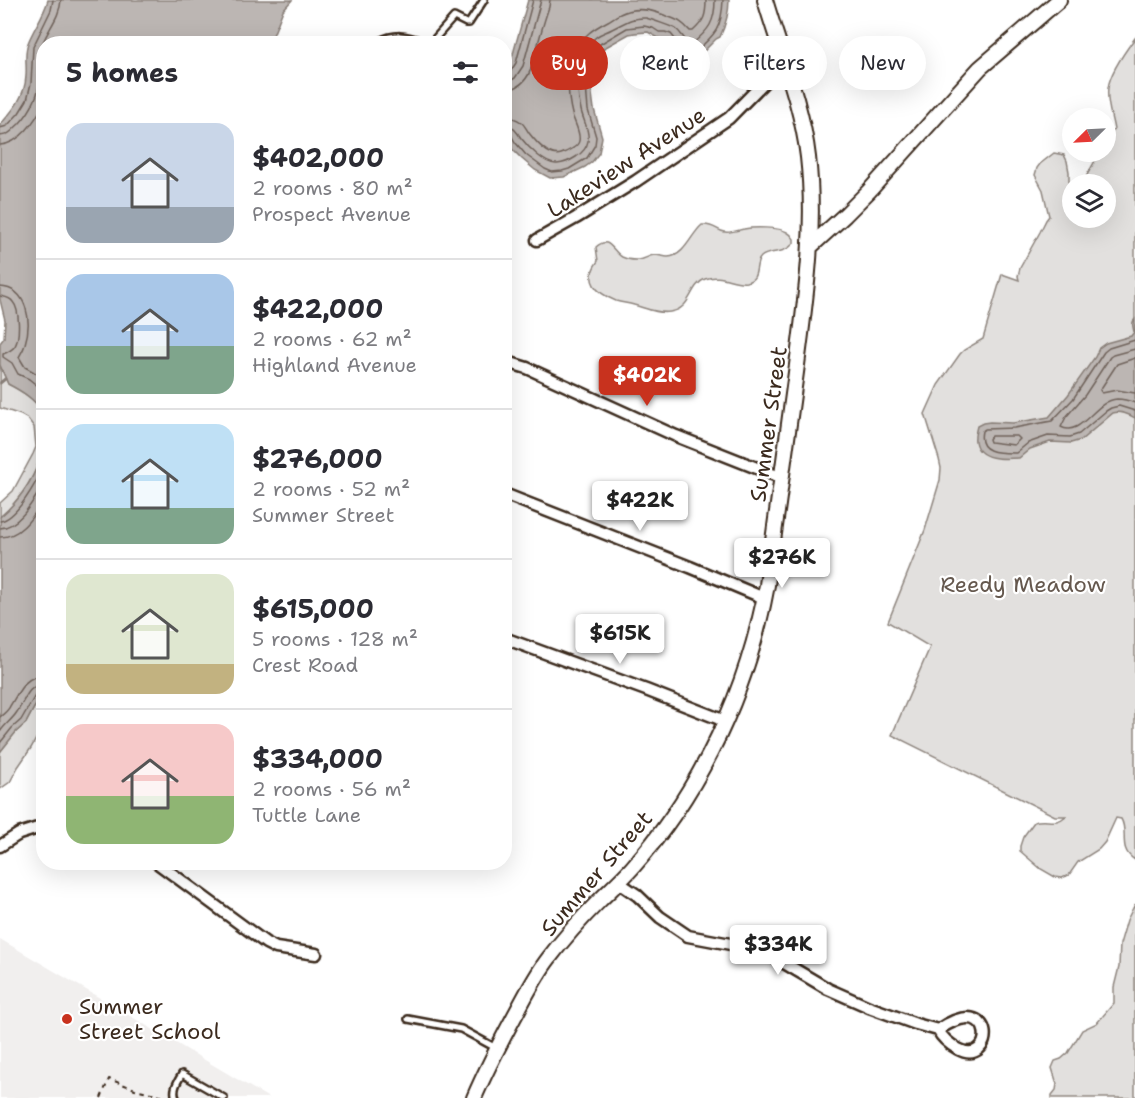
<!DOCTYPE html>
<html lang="en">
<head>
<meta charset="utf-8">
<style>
  body { margin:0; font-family:"Shantell Sans",sans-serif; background:#f2f2f3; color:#2b2b33; height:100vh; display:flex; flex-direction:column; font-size:22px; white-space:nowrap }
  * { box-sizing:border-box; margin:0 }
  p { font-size:20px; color:#7c7c81 }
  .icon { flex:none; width:33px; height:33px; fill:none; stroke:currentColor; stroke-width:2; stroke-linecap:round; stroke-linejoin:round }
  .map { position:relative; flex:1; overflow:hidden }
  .details { position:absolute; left:36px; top:36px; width:476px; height:834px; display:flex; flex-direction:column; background:#fff; border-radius:24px; box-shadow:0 6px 24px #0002 }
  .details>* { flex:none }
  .banner { position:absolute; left:530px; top:36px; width:514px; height:54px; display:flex; gap:12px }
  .needle { width:39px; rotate:246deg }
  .fabs { position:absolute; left:1062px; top:108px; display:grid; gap:12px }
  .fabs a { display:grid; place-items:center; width:54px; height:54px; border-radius:50%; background:#fff; box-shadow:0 6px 24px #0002; font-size:30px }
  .price { position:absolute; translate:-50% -51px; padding:0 14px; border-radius:6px; background:#fff; color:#222; font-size:20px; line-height:39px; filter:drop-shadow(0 2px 3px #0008) }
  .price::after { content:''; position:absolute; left:50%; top:36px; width:18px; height:14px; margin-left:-9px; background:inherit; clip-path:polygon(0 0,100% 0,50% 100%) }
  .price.current { background:#c8321e; color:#fff }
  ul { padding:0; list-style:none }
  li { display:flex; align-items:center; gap:18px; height:150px; padding:0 30px }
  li+li { border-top:2px solid #e1e1e2 }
  li span { display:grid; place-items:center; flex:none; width:168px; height:120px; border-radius:18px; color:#555 }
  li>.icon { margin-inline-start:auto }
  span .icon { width:72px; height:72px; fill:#fffc; stroke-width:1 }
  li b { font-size:26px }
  h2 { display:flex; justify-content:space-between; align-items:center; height:72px; padding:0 30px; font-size:26px }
  .chip { padding:0 21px; border-radius:27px; background:#fff; box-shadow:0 6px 24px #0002; font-size:21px; line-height:54px }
  .chip.current { background:#c8321e; color:#fff }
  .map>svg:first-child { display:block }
  .built { fill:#f1efee }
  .green { fill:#e2e0de; stroke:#8e857e; stroke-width:1.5 }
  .water { fill:#bcb6b3; stroke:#887e77; stroke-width:1.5 }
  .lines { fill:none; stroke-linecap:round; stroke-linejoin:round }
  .shore { stroke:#6f625a; stroke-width:1.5 }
  .stream { stroke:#887e77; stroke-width:3 }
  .service-casing { stroke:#3b2a1e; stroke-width:10 }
  .minor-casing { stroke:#3b2a1e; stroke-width:15 }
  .secondary-casing { stroke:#3b2a1e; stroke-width:18 }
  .path { stroke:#3b2a1e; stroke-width:2; stroke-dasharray:4.5 4.5; stroke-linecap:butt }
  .service { stroke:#fff; stroke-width:5 }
  .minor { stroke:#fff; stroke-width:10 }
  .secondary { stroke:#fff; stroke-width:14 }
  .poi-dot { fill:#c8321e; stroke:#fff; stroke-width:2 }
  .labels { text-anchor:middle; stroke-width:4.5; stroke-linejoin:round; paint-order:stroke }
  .street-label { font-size:22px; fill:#3b2a1e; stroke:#fff }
  .park-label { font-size:22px; fill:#65584e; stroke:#fff }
  .poi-label { font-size:22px; fill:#3b2a1e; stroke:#fff; text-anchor:start }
</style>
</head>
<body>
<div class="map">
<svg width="1135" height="1098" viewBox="0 0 1135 1098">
  <rect width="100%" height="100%" fill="#fff"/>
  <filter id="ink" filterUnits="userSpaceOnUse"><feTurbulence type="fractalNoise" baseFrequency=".0167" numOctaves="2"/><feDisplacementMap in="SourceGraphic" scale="12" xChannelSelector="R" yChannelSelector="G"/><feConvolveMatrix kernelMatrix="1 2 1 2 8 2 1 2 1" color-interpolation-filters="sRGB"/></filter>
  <g filter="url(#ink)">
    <path class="built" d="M0,939L269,1098H0Z"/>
    <path class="green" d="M1135,38V860C1117,849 1129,832 1121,819L1116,818L1105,842L1099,849L1078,862L1069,875L1062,878L1055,877L1041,869L1020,851V846L1023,837L1034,822C1047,818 1055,826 1066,816H1055L892,735L930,647L888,622L925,530L940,480L941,468L939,459L925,414L938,385L960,354L964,350L983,339L1002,274L1019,280L1018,276L1020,268L1040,232L1046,220L1049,216L1043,190L1035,175L1037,168L1040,164L1054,153L1064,155L1067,161L1069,172V185L1072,200V218H1106V184H1082L1100,152H1106V142L1114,130C1112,117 1106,102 1108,88C1110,72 1126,50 1135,38Z
      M702,225C715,224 716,231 725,232C731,233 738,230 744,229C753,227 779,227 787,232C791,234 792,236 794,239V243C783,256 770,249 761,257C753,265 761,279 746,282C733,284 721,273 705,279C689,286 692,309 670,312C658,314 645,308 634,305C628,303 622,303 616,301C597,293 583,281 598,261L596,247C609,235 612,251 622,257C626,259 631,260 636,260C643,261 647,256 654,255C659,255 664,257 668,257C685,256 691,234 702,225Z
      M0,365L8,384C21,391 34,397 42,409C45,415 43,421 43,427C43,433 45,440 43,446C39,473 20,500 0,517V503L13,491L33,454L36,447L34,427L28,419L21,415L0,408Z
      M43,695V726L31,748L18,767L10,782L0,789V752L16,732L26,723L34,708Z
      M1135,904V1098H1052V1095L1056,1090L1057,1084L1052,1068L1055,1061L1061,1059L1068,1053L1082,1030L1097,1023L1114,1003V987L1119,967L1120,944L1127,920Z"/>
    <path class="water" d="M48,0H292L283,10L270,43L44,44L43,412C34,399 23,392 8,384L0,365V343L4,338L5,320L0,300V125C13,110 25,97 26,76C27,65 24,54 28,43C34,28 44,15 48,0Z
      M528,0H729C729,14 726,24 720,37L716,39L698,57C674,61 676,37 660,39L648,32L635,33L629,34L604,48L596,62L591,86L594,109L602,137L599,153L592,162L585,167L564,177L550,178L535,170L522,159L509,146L504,133L505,70L513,54Z
      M1135,319V418C1129,414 1120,411 1113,413L1081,440L1071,443L1050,442L1030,449L1019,458C1004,459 978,461 975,441C974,436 976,431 977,426L983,423L990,422L1013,423L1049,417L1068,395L1095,357L1099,348L1106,343L1131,336L1134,332C1133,326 1131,323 1135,319Z
      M43,447V695L34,708L26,723L16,732L0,752V517C17,503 32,482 39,461C41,456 42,451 43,447Z"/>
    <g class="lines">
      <path class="shore" d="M504,74L510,72L516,63L533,0
        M504,81H510L515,78L523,66L541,0
        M504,90C531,89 534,60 539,40C542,29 545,18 549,7L550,0
        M504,117C510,117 516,118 521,122C525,125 526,129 529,133C536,142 549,158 561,154C567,152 578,147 579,141C581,133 574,122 572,114C567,94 567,71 576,51C583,35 593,29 608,21C612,19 615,16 620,14C634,7 649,9 664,15C676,20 681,20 690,31H693C704,21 706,16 706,0
        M504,126C514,126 516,131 521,138C528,147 545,165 557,164C568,163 586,154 588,141C590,131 583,120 581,110C575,88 577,53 596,37C601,33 607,32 612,29C625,23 631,17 646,18C650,19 673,27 676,29C683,34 684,42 692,44C709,30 715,22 715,0
        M0,128L7,126L19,113L27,100L31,83L33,47L51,10L53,0
        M504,133L511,135L515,142L526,155L545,169L552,172L562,171L569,169L587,158L595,145L596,137L588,110L586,86L590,60L600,44L627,28L644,26L653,28L659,32H665L671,34L684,50L695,52C715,35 722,28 723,0
        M0,136C10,135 12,130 19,124C32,110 40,94 40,74C40,67 38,59 40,51C44,33 60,19 61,0
        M0,145C20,144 36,120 44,103
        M0,287C28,288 32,322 25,344C24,349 21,353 19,357L25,367L34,372L44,379
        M0,296C5,297 10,297 13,302C20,310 20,337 15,346C12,350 8,352 3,354V357L12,363L18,374L29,379L44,391
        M1135,340L1109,348L1104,352L1073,399L1052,421L1014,428L985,429L982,431C977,454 1000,453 1016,453L1028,443L1048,436L1070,437L1079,434L1106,411L1111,408L1119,406L1135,411
        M1135,349L1113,355L1110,357L1085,395L1066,417L1061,427C1081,438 1095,400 1117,399C1122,399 1130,401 1135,403
        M1135,358L1117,364L1100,390L1102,393L1117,390L1135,393
        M991,436H1017L1020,439L1014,445L990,442L989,439Z
        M0,521C17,519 37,481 44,466
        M0,528C20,527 34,499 44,484
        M0,537C21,537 33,516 44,500
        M0,717C4,713 8,711 10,706C19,692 24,676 44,675
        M0,732C5,724 12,720 17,712C25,701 27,685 44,684
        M0,743L12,728L21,720L36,694L39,692H44"/>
      <path class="stream" d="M0,383L5,379"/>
      <defs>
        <path id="service" d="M430,44L454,17L466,23H469L484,0
          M408,1019L461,1029L496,1048
          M176,1098C172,1089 178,1081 182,1074L224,1098"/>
        <path id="minor" d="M379,44C395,36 405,37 422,44
          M537,240L576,218L636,181L729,118L784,62
          M504,361L527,368L676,436L782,478
          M504,494L690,567L764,598
          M504,638L646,690L725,721
          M0,846L19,834L44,826
          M156,862L266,943L276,948L316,954
          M618,882L637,895L660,917L688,936L757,949L774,957L828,989L869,1007L916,1024L938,1030C998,989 995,1069 958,1049C949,1044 942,1038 938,1030"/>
        <path id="secondary" d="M811,246L845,215L869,191L980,68L1059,0
          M474,1098C486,1070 500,1043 514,1017C525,997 535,976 549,958C564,938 582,918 600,900C610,890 622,879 632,868C702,789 748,689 767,585C777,512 787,439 797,365C806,296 816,227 808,157C802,105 780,51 765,0"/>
      </defs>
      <use href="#service" class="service-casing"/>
      <use href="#minor" class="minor-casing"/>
      <use href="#secondary" class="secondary-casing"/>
      <path class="path" d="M101,1098L109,1079L135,1089L160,1095L164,1098"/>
      <use href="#service" class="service"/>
      <use href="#minor" class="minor"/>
      <use href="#secondary" class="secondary"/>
    </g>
  </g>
  <circle class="poi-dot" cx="67" cy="1019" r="6"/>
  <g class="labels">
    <g class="street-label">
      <text transform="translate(626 162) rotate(-33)" y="8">Lakeview Avenue</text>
      <text transform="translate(768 424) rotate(-82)" y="8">Summer Street</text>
      <text transform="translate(596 873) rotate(-49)" y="8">Summer Street</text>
    </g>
    <g class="park-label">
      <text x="1023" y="592">Reedy Meadow</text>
    </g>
    <g class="poi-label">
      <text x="79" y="1014">Summer<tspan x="79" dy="25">Street School</tspan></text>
    </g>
  </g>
</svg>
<div class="fabs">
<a><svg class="needle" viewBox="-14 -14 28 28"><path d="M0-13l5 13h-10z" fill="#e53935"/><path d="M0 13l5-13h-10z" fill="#7c7c81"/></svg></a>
<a><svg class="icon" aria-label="layers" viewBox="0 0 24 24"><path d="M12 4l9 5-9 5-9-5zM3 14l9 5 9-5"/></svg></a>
</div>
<b class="price current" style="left:647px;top:407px">$402K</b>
<b class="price" style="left:640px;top:532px">$422K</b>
<b class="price" style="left:782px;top:589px">$276K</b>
<b class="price" style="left:620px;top:665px">$615K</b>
<b class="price" style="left:778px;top:976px">$334K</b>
<div class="banner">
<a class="chip current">Buy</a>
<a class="chip">Rent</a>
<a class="chip">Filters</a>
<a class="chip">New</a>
</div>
<section class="details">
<h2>5 homes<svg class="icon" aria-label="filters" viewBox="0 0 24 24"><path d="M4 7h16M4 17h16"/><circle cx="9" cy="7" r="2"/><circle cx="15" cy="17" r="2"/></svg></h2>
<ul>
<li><span style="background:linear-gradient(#c9d6e8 70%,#9aa5b1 0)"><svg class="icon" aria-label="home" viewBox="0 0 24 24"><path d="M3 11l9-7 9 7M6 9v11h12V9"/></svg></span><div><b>$402,000</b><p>2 rooms · 80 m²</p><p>Prospect Avenue</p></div></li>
<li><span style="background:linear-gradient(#a9c7e8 60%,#7fa58c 0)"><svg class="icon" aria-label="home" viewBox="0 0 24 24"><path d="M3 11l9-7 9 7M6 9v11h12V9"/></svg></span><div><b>$422,000</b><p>2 rooms · 62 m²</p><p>Highland Avenue</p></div></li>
<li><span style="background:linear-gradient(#bfe0f5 70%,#7fa58c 0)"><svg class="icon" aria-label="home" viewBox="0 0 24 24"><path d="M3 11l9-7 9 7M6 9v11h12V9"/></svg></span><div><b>$276,000</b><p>2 rooms · 52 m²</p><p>Summer Street</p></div></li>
<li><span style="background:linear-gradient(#dfe7d0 75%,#c2b280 0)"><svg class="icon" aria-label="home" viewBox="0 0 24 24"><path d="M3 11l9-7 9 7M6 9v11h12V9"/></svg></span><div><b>$615,000</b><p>5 rooms · 128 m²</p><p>Crest Road</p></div></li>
<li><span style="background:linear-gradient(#f6c9c9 60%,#8fb573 0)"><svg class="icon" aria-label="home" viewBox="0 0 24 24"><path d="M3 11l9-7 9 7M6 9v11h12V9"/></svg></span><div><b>$334,000</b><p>2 rooms · 56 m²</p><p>Tuttle Lane</p></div></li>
</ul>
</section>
</div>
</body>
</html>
